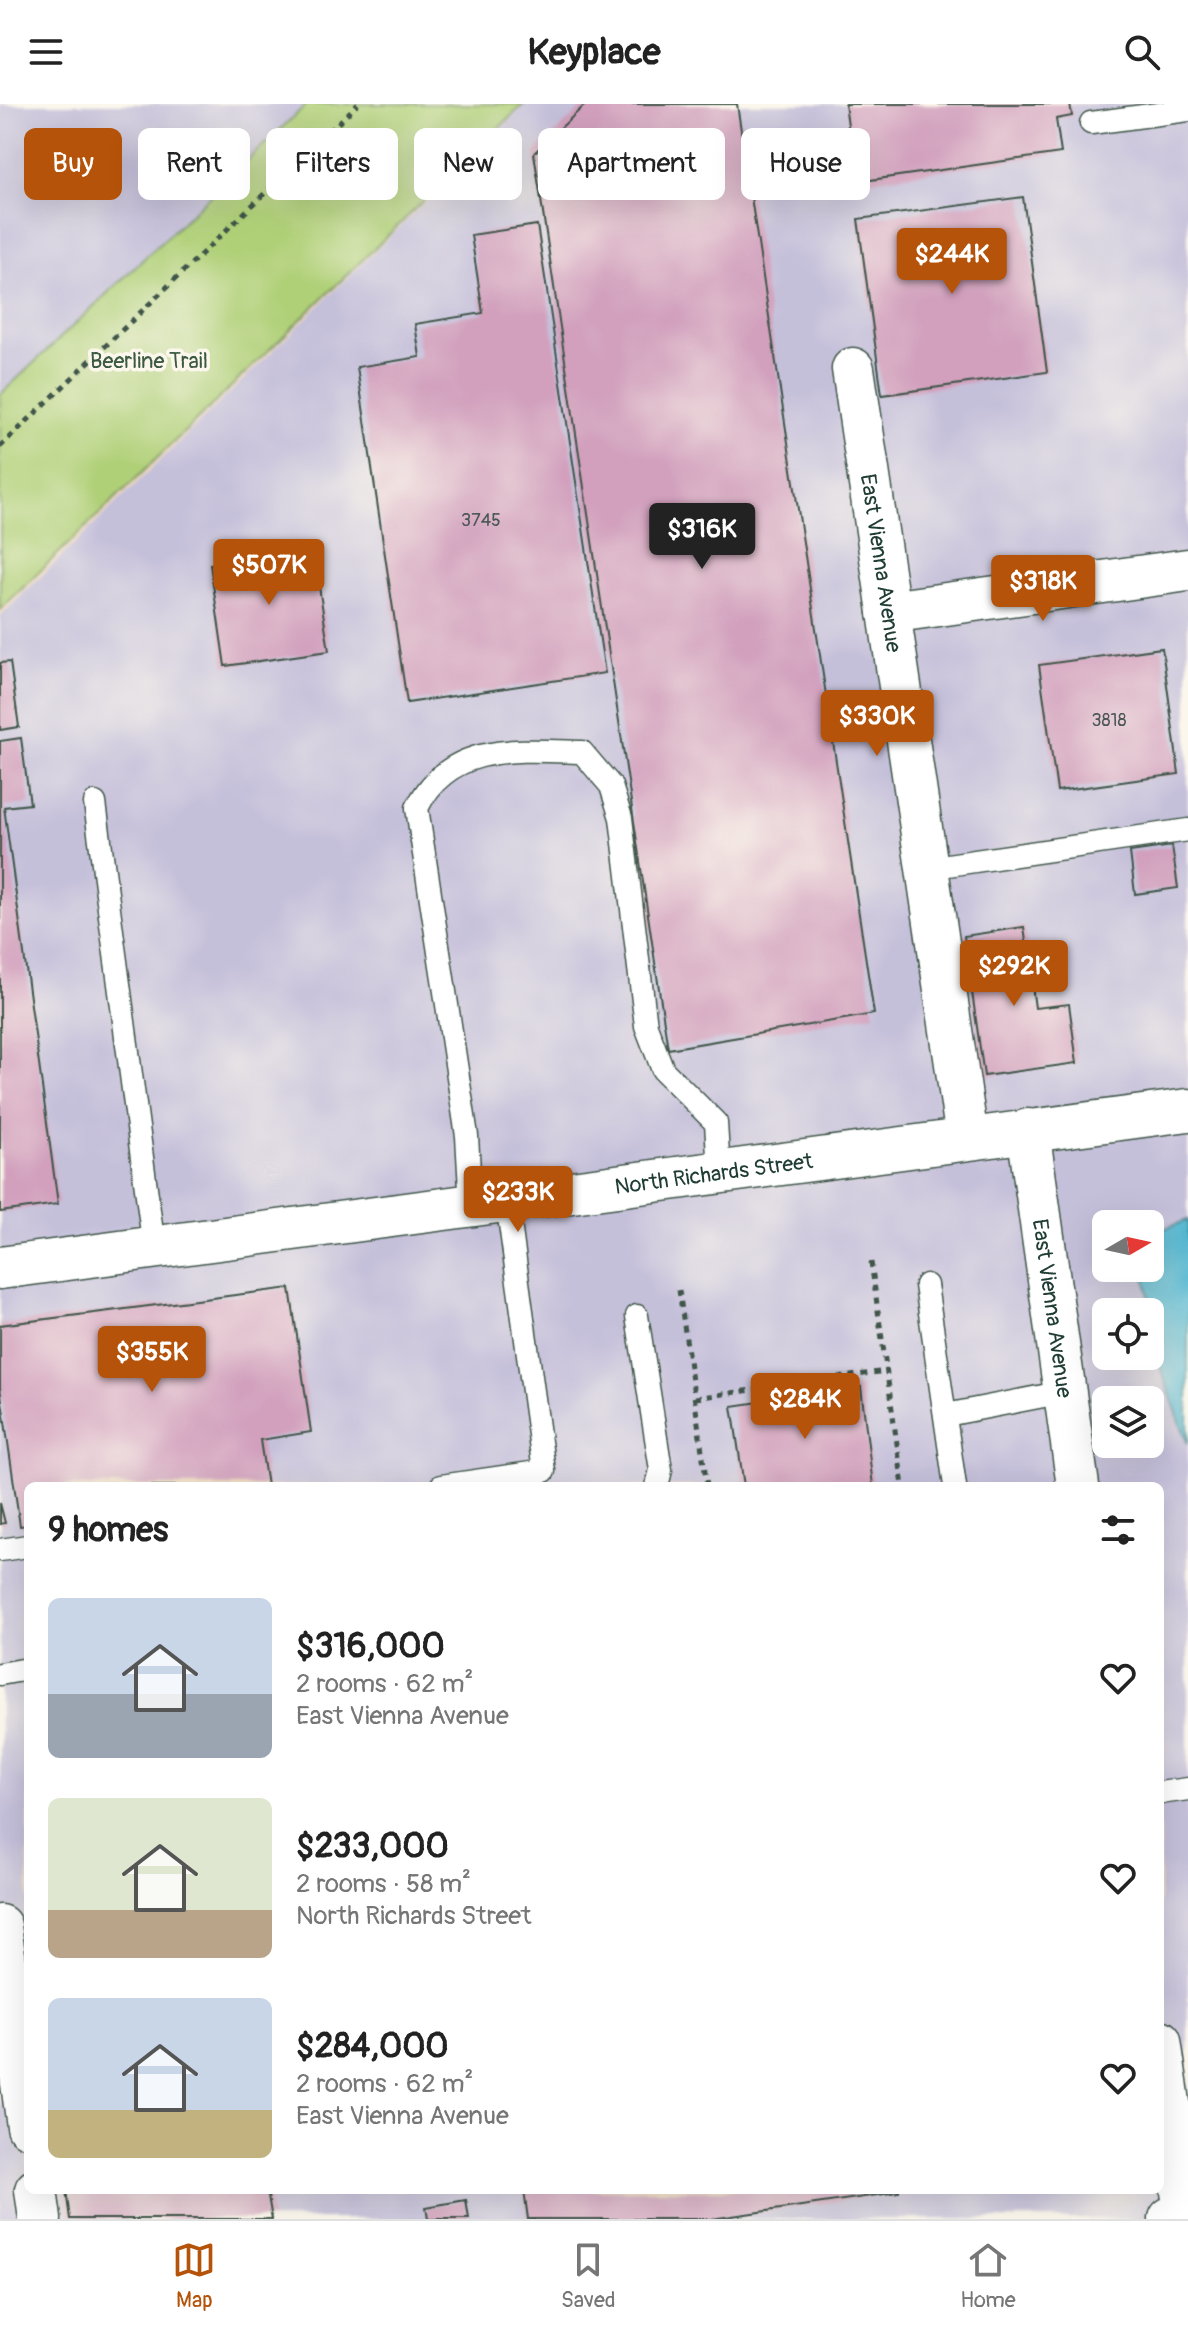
<!DOCTYPE html>
<html lang="en">
<head>
<meta charset="utf-8">
<style>
  body { margin:0; font-family:Pangolin,sans-serif; background:#f6f6f6; color:#222; height:100vh; display:flex; flex-direction:column; font-size:30px; white-space:nowrap }
  * { box-sizing:border-box; margin:0 }
  p { font-size:26px; color:#767676 }
  .icon { flex:none; width:44px; height:44px; fill:none; stroke:currentColor; stroke-width:2; stroke-linecap:round; stroke-linejoin:round }
  .map { position:relative; flex:1; overflow:hidden }
  .drawer { position:absolute; left:24px; top:1378px; width:1140px; height:712px; display:flex; flex-direction:column; background:#fff; border-radius:12px; box-shadow:0 8px 32px #0002 }
  .drawer>* { flex:none }
  .banner { position:absolute; left:24px; top:24px; width:1140px; height:72px; display:flex; gap:16px }
  .needle { width:52px; rotate:81deg }
  .fabs { position:absolute; left:1092px; top:1106px; display:grid; gap:16px }
  .fabs a { display:grid; place-items:center; width:72px; height:72px; border-radius:12px; background:#fff; box-shadow:0 8px 32px #0002; font-size:40px }
  .price { position:absolute; translate:-50% -68px; padding:0 18px; border-radius:8px; background:#b45309; color:#fff; font-size:26px; line-height:52px; filter:drop-shadow(0 2px 4px #0008) }
  .price::after { content:''; position:absolute; left:50%; top:48px; width:24px; height:18px; margin-left:-12px; background:inherit; clip-path:polygon(0 0,100% 0,50% 100%) }
  .price.on { background:#222; color:#fff }
  ul { padding:0; list-style:none }
  li { display:flex; align-items:center; gap:24px; height:200px; padding:0 24px }
  li span { display:grid; place-items:center; flex:none; width:224px; height:160px; border-radius:12px; color:#555 }
  li>.icon { margin-inline-start:auto }
  span .icon { width:96px; height:96px; fill:#fffc; stroke-width:1 }
  li b { font-size:34px }
  h2 { display:flex; justify-content:space-between; align-items:center; height:96px; padding:0 24px; font-size:34px }
  .chip { padding:0 28px; border-radius:12px; background:#fff; box-shadow:0 8px 32px #0002; font-size:28px; line-height:72px }
  .chip.on { background:#b45309; color:#fff }
  header { display:flex; justify-content:space-between; align-items:center; height:104px; padding:0 24px; background:#fff; font-size:36px; font-weight:700 }
  .tab-bar { display:flex; justify-content:space-around; align-items:center; height:112px; border-top:2px solid #e0e0e0; background:#fff; font-size:22px; color:#767676 }
  .tab-bar a { display:grid; justify-items:center; gap:4px }
  .tab-bar .on { color:#b45309 }
  .map>svg:first-child { display:block }
  .industrial { fill:#c5c0da; fill-rule:evenodd }
  .green { fill:#b0d078; stroke:#688656; stroke-width:2 }
  .water { fill:#52b7d1; stroke:#387a82; stroke-width:2 }
  .building { fill:#d2a0bd }
  .lines { fill:none; stroke-linecap:round; stroke-linejoin:round }
  .service-casing { stroke:#3f5549; stroke-width:25 }
  .minor-casing { stroke:#3f5549; stroke-width:45 }
  .secondary-casing { stroke:#3f5549; stroke-width:47 }
  .path { stroke:#3f5549; stroke-width:5; stroke-dasharray:6 6; stroke-linecap:butt }
  .service { stroke:#fff; stroke-width:22 }
  .minor { stroke:#fff; stroke-width:42 }
  .secondary { stroke:#fff; stroke-width:44 }
  .labels { text-anchor:middle; stroke-width:7; stroke-linejoin:round; paint-order:stroke }
  .number-label { font-size:18px; fill:#4c5656 }
  .park-label { font-size:22px; fill:#3c5a42; stroke:#fbf7ec }
  .street-label { font-size:22px; fill:#1f3d34; stroke:#fbf7ec }
</style>
</head>
<body>
<header><svg class="icon" aria-label="menu" viewBox="0 0 24 24"><path d="M4 6h16M4 12h16M4 18h16"/></svg>Keyplace<svg class="icon" aria-label="search" viewBox="0 0 24 24"><circle cx="10" cy="10" r="6"/><path d="M15 15l6 6"/></svg></header>
<div class="map">
<svg width="1188" height="2115" viewBox="0 0 1188 2115">
  <rect width="100%" height="100%" fill="#fbf7ec"/>
  <filter id="ink" filterUnits="userSpaceOnUse"><feTurbulence type="fractalNoise" baseFrequency=".0125" numOctaves="2"/><feDisplacementMap in="SourceGraphic" scale="16" xChannelSelector="R" yChannelSelector="G"/><feConvolveMatrix kernelMatrix="1 2 1 2 8 2 1 2 1" color-interpolation-filters="sRGB"/></filter>
  <filter id="wash" filterUnits="userSpaceOnUse"><feTurbulence type="fractalNoise" baseFrequency=".006" numOctaves="4" result="noise"/><feDisplacementMap in="SourceGraphic" scale="32" xChannelSelector="R" yChannelSelector="G"/><feGaussianBlur stdDeviation="1.8" result="paint"/><feColorMatrix in="noise" values="0 0 0 0 0 0 0 0 0 0 0 0 0 0 0 0 0 1.4 0 .05"/><feComposite in="paint" operator="in"/></filter>
  <g filter="url(#wash)">
    <rect width="100%" height="100%" fill="#f2ddbf"/>
    <path class="industrial" d="M0,0H307L0,291Z
      M526,0H1188V2115H0V512ZM1106,1120H1150V1164H1106ZM1106,1208H1150V1252H1106ZM1106,1296H1150V1340H1106ZM28,1382H1160V2086H28Z"/>
    <path class="green" d="M307,0H524L0,506V291Z"/>
    <path class="water" d="M1188,1116V1340L1160,1262L1144,1164H1150V1130Z"/>
    <g id="blocks">
      <path class="building" d="M586,0H737L874,910L668,945L534,49Z
        M845,0H1070L1072,12L1056,15L1061,49L856,78Z
        M1023,93L1047,268L882,291L858,115Z
        M537,121L605,569L407,599L357,263L420,253L415,220L483,209L471,131Z
        M313,444L329,547L225,562L210,460Z
        M1162,544L1179,670L1057,687L1039,561Z
        M10,558L19,623L0,626V559Z
        M21,634L30,700L4,703L58,1100L0,1108V637Z
        M1172,742L1178,784L1135,790L1130,748Z
        M1024,823L1035,904L1069,900L1077,959L984,972L964,832Z
        M290,1184L311,1328L260,1336L267,1382H28V1421L20,1422L0,1283V1221Z
        M861,1283L873,1382H744L732,1302Z
        M0,1399L5,1419L0,1420Z
        M66,2086H267L272,2115H70Z
        M524,2086H899V2088L711,2115H528Z
        M466,2096L469,2115H428L426,2103Z"/>
    </g>
  </g>
  <g filter="url(#ink)">
    <use href="#blocks" fill-opacity="0" stroke="#3f5549" stroke-width="2"/>
    <g class="lines">
      <defs>
        <path id="service" d="M1091,19L1188,6
          M95,699L154,1144
          M927,764L1188,726
          M471,1103L467,1032L417,704C449,638 518,646 582,648L611,682L621,714L646,922L663,966L716,1019L719,1068
          M926,1181L955,1382
          M637,1212L661,1366L657,1382
          M946,1311L1064,1288
          M441,1382L544,1367L507,1098
          M0,1446L28,1442
          M0,1570L28,1565
          M1160,1689L1188,1685"/>
        <g id="minor">
          <path id="s1" d="M853,265L967,1034"/>
          <path d="M889,508L1188,466"/>
          <path id="s2" d="M1028,1026L1078,1382"/>
          <path id="s3" d="M0,1164L1188,1006"/>
          <path d="M0,1822L28,2022"/>
          <path d="M1160,1937L1186,2115"/>
          <path d="M36,2086L40,2115"/>
        </g>
        <path id="secondary" d="M1171,2115L1188,2113"/>
      </defs>
      <use href="#service" class="service-casing"/>
      <use href="#minor" class="minor-casing"/>
      <use href="#secondary" class="secondary-casing"/>
      <path class="path" d="M0,343L358,0
        M871,1158L903,1382
        M679,1186L707,1382
        M695,1294L886,1267"/>
      <use href="#service" class="service"/>
      <use href="#minor" class="minor"/>
      <use href="#secondary" class="secondary"/>
    </g>
  </g>
  <g class="labels">
    <g class="number-label">
      <text x="481" y="422">3745</text>
      <text x="1109" y="622">3818</text>
    </g>
    <g class="park-label">
      <text x="149" y="264">Beerline Trail</text>
    </g>
    <g class="street-label">
      <text dy="8" stroke="none"><textPath href="#s1" startOffset="196">East Vienna Avenue</textPath></text>
      <text dy="8" stroke="none"><textPath href="#s3" startOffset="720">North Richards Street</textPath></text>
      <text dy="8" stroke="none"><textPath href="#s2" startOffset="180">East Vienna Avenue</textPath></text>
    </g>
  </g>
</svg>
<div class="fabs">
<a><svg class="needle" viewBox="-14 -14 28 28"><path d="M0-13l5 13h-10z" fill="#e53935"/><path d="M0 13l5-13h-10z" fill="#767676"/></svg></a>
<a><svg class="icon" aria-label="locate" viewBox="0 0 24 24"><circle cx="12" cy="12" r="6"/><path d="M12 2v4M12 18v4M2 12h4M18 12h4"/></svg></a>
<a><svg class="icon" aria-label="layers" viewBox="0 0 24 24"><path d="M12 4l9 5-9 5-9-5zM3 14l9 5 9-5"/></svg></a>
</div>
<b class="price" style="left:952px;top:192px">$244K</b>
<b class="price on" style="left:702px;top:467px">$316K</b>
<b class="price" style="left:269px;top:503px">$507K</b>
<b class="price" style="left:1043px;top:519px">$318K</b>
<b class="price" style="left:877px;top:654px">$330K</b>
<b class="price" style="left:1014px;top:904px">$292K</b>
<b class="price" style="left:518px;top:1130px">$233K</b>
<b class="price" style="left:152px;top:1290px">$355K</b>
<b class="price" style="left:805px;top:1337px">$284K</b>
<div class="banner">
<a class="chip on">Buy</a>
<a class="chip">Rent</a>
<a class="chip">Filters</a>
<a class="chip">New</a>
<a class="chip">Apartment</a>
<a class="chip">House</a>
</div>
<section class="drawer">
<h2>9 homes<svg class="icon" aria-label="filters" viewBox="0 0 24 24"><path d="M4 7h16M4 17h16"/><circle cx="9" cy="7" r="2"/><circle cx="15" cy="17" r="2"/></svg></h2>
<ul>
<li><span style="background:linear-gradient(#c9d6e8 60%,#9aa5b1 0)"><svg class="icon" aria-label="home" viewBox="0 0 24 24"><path d="M3 11l9-7 9 7M6 9v11h12V9"/></svg></span><div><b>$316,000</b><p>2 rooms · 62 m²</p><p>East Vienna Avenue</p></div><svg class="icon" aria-label="heart" viewBox="0 0 24 24"><path d="M12 20l-8-8c-3-5 5-10 8-4 3-6 11-1 8 4z"/></svg></li>
<li><span style="background:linear-gradient(#dfe7d0 70%,#b9a48a 0)"><svg class="icon" aria-label="home" viewBox="0 0 24 24"><path d="M3 11l9-7 9 7M6 9v11h12V9"/></svg></span><div><b>$233,000</b><p>2 rooms · 58 m²</p><p>North Richards Street</p></div><svg class="icon" aria-label="heart" viewBox="0 0 24 24"><path d="M12 20l-8-8c-3-5 5-10 8-4 3-6 11-1 8 4z"/></svg></li>
<li><span style="background:linear-gradient(#c9d6e8 70%,#c2b280 0)"><svg class="icon" aria-label="home" viewBox="0 0 24 24"><path d="M3 11l9-7 9 7M6 9v11h12V9"/></svg></span><div><b>$284,000</b><p>2 rooms · 62 m²</p><p>East Vienna Avenue</p></div><svg class="icon" aria-label="heart" viewBox="0 0 24 24"><path d="M12 20l-8-8c-3-5 5-10 8-4 3-6 11-1 8 4z"/></svg></li>
</ul>
</section>
</div>
<nav class="tab-bar">
<a class="on"><svg class="icon" aria-label="map" viewBox="0 0 24 24"><path d="M3 6l6-2 6 2 6-2v14l-6 2-6-2-6 2zM9 4v14M15 6v14"/></svg>Map</a>
<a><svg class="icon" aria-label="saved" viewBox="0 0 24 24"><path d="M7 4h10v16l-5-4-5 4z"/></svg>Saved</a>
<a><svg class="icon" aria-label="home" viewBox="0 0 24 24"><path d="M3 11l9-7 9 7M6 9v11h12V9"/></svg>Home</a>
</nav>
</body>
</html>
